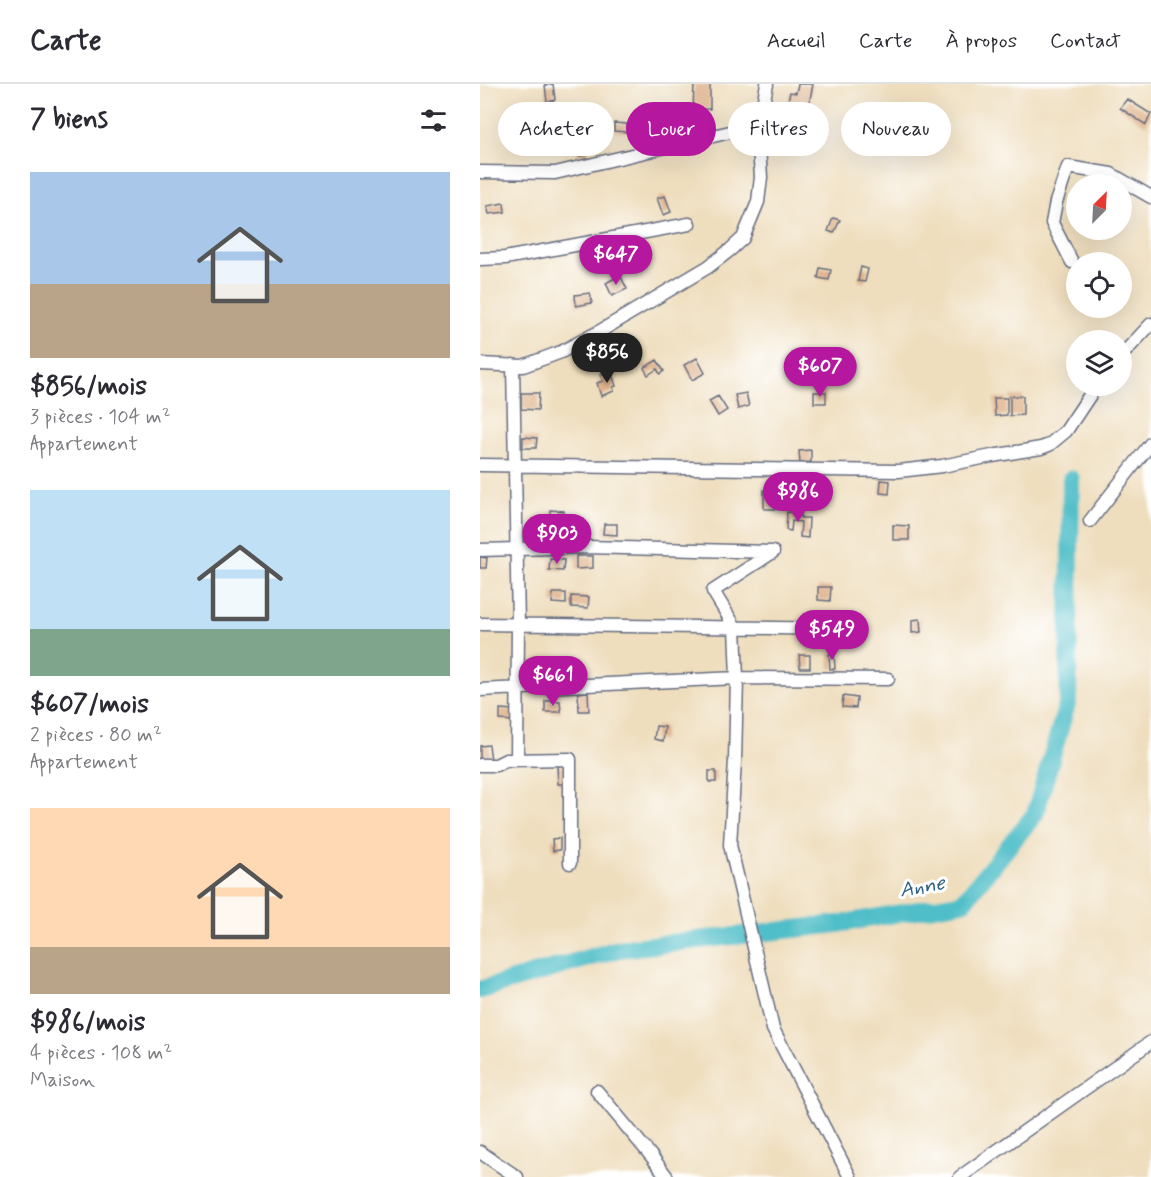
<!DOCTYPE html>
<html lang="fr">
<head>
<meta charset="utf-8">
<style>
  body { margin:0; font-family:Mynerve,sans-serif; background:#f7f7f7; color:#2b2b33; height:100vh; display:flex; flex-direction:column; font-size:22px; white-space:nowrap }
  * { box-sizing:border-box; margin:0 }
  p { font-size:20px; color:#7c7c81 }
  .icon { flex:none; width:33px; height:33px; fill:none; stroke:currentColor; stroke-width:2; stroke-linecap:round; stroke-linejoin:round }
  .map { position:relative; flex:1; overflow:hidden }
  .details { display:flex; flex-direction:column; background:#fff; width:480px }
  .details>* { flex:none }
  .guide { position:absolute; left:18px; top:18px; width:562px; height:54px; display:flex; gap:12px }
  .needle { width:39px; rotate:24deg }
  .tools { position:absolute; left:586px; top:90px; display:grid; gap:12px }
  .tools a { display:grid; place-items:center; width:66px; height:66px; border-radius:50%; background:#fff; box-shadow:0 6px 24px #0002; font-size:30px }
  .price { position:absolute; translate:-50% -51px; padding:0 14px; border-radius:21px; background:#b5179e; color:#fff; font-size:20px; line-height:39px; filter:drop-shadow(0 2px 3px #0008) }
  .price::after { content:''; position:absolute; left:50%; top:36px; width:18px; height:14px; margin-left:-9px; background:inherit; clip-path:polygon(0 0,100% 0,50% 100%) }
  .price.selected { background:#222; color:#fff }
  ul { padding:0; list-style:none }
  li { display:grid; align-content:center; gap:12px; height:318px; padding:0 30px }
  li span { display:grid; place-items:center; height:186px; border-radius:0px; color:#555 }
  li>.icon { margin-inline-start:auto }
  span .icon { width:108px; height:108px; fill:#fffc; stroke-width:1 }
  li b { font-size:26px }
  h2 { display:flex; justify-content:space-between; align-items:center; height:72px; padding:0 30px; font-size:26px }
  .tag { padding:0 21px; border-radius:27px; background:#fff; box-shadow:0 6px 24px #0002; font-size:21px; line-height:54px }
  .tag.selected { background:#b5179e; color:#fff }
  header { display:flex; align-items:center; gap:36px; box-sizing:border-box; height:84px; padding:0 30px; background:#fff; border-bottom:2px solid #e1e1e2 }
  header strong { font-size:28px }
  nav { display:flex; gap:33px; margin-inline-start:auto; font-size:21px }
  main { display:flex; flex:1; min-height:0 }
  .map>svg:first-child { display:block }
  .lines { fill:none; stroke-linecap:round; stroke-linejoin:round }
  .river { stroke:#50bec8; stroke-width:18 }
  .building { fill:#e0b48e }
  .minor-casing { stroke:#656c80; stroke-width:15 }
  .minor { stroke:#fff; stroke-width:12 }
  .labels { text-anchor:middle; stroke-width:6; stroke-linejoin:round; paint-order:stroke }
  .water-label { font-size:21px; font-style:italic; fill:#2e6183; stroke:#fff }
</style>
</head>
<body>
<header>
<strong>Carte</strong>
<nav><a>Accueil</a><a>Carte</a><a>À propos</a><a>Contact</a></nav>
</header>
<main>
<section class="details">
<h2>7 biens<svg class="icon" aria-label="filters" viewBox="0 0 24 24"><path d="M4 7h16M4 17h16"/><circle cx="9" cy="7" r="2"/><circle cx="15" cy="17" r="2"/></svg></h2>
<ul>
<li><span style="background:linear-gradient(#a9c7e8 60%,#b9a48a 0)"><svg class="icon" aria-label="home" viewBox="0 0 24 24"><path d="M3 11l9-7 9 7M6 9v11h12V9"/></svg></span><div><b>$856/mois</b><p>3 pièces · 104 m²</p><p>Appartement</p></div></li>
<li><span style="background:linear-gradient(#bfe0f5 75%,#7fa58c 0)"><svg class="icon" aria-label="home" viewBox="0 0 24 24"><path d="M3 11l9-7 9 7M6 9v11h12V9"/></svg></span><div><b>$607/mois</b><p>2 pièces · 80 m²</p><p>Appartement</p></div></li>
<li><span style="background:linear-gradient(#ffd9b3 75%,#b9a48a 0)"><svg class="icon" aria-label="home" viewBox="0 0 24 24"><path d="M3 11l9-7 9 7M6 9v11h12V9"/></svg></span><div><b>$986/mois</b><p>4 pièces · 108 m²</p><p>Maison</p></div></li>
</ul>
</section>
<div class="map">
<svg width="671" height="1093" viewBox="0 0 671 1093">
  <rect width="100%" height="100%" fill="#fff"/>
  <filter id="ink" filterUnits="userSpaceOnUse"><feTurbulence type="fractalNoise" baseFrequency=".0167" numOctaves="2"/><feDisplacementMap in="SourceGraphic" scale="12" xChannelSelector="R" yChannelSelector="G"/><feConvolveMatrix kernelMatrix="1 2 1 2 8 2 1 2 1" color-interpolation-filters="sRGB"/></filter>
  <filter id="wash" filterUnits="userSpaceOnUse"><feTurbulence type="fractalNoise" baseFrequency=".008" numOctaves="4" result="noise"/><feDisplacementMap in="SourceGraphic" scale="24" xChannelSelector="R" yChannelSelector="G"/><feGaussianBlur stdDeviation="1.35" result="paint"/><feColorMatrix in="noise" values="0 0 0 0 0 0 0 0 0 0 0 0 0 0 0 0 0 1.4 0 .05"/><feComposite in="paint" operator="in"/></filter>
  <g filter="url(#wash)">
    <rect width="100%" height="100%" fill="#efdebe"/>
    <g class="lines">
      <path class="river" d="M0,906L139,865L358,840L483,818L555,730L588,617L591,395"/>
    </g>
    <g id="blocks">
      <path class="building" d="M73,0L75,16L67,18L65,1Z
        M214,0H230V25H213Z
        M318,0H333L329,21L308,17L310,8L316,9Z
        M647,15L671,30L666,41L640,24Z
        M102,39L108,71L98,72L95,50L85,51L83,42Z
        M121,39L124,51L108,55L105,43Z
        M134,39L147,40V48L134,47Z
        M209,40L224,41V51H208Z
        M185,112L191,128L183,131L177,114Z
        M24,119L25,128L9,130L7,122Z
        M353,134L360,136L354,149L348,147Z
        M381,183L388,185L385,198L378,197Z
        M340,184L351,186L349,196L338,194Z
        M140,191L147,205L132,212L126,199Z
        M110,209L112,219L96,222L95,211Z
        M217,274L225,289L212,296L204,281Z
        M177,276L184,287L180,290L177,285L168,291L164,284Z
        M131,287L136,302L133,303L134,307L121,312L117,299L123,297L120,291Z
        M334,308H346V319H334Z
        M41,309H59L58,326L41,325Z
        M266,309L269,322L258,325L255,311Z
        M238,312L247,326L238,332L229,317Z
        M530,312H543V331L530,332Z
        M514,314H527V331L515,332Z
        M43,353L57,354L56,364H43Z
        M331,366V378L320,379L319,367Z
        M401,396L410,397L409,410L400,409Z
        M284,406H300V425H284Z
        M70,426L84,427V438L70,437Z
        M307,428L321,429V434H329L328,454L320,453L321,438L312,437L311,447L306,446Z
        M124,440H137V451L123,450Z
        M413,441L429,442V456H413Z
        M96,472H113V484L96,485Z
        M0,473L7,474L6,484H0Z
        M70,475L84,476L83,487L69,486Z
        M338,503H351L350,517L338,516Z
        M73,509H86V520L72,519Z
        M91,512L109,513L108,524L91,523Z
        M440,535L441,548L432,549V536Z
        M354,569L355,585H350L349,570Z
        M319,571H330V584H320Z
        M41,582L55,583L54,593H41Z
        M108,608L109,627H99L98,609Z
        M363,612L377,614L376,624L362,623Z
        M65,617H80L81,628H65Z
        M20,625L34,626L33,637L20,636Z
        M176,642L185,643L183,657L174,655Z
        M9,661L11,676L0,677V662Z
        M85,681V700H78L77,682Z
        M229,687H236V698H229Z
        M80,754V766L73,767L72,755Z"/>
    </g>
  </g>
  <g filter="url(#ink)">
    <use href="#blocks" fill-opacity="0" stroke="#656c80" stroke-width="1.5"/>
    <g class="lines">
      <defs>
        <path id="minor" d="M0,88L75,89L280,41
          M0,175L25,174L209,140
          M592,178L572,139L576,118L588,83L631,90L671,113
          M642,271L671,240
          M0,280L43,282L81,268L122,246L228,183L250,166L263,154L278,118L281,93L279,63L281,31L287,0
          M33,281L38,540L37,675
          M0,381L419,387L462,382L512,372L561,364L569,361L586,347L616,302
          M610,437L671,359
          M0,466L107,463L293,468
          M293,468L233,507L255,543L257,594L255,677L250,761L293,945L370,1093
          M0,540L369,545
          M0,606L257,594L408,595
          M0,681H16L26,676L90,675V779
          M117,1007L172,1073L187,1093
          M0,1068L37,1093
          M480,1093L671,958"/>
      </defs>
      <use href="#minor" class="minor-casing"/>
      <use href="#minor" class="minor"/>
    </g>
  </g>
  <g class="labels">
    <g class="water-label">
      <text transform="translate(442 802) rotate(-10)" y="7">Anne</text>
    </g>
  </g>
</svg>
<div class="tools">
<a><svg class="needle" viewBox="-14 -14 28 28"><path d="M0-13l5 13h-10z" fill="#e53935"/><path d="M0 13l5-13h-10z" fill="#7c7c81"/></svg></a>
<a><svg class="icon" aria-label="locate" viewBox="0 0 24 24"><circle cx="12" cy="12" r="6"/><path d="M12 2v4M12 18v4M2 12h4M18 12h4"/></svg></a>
<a><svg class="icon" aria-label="layers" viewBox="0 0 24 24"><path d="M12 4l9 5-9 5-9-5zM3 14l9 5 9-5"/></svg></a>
</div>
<b class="price" style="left:136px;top:202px">$647</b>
<b class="price selected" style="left:127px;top:300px">$856</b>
<b class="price" style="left:340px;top:314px">$607</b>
<b class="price" style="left:318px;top:439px">$986</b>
<b class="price" style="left:77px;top:481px">$903</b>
<b class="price" style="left:352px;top:577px">$549</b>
<b class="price" style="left:73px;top:623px">$661</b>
<div class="guide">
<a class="tag">Acheter</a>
<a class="tag selected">Louer</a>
<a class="tag">Filtres</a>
<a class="tag">Nouveau</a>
</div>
</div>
</main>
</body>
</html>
